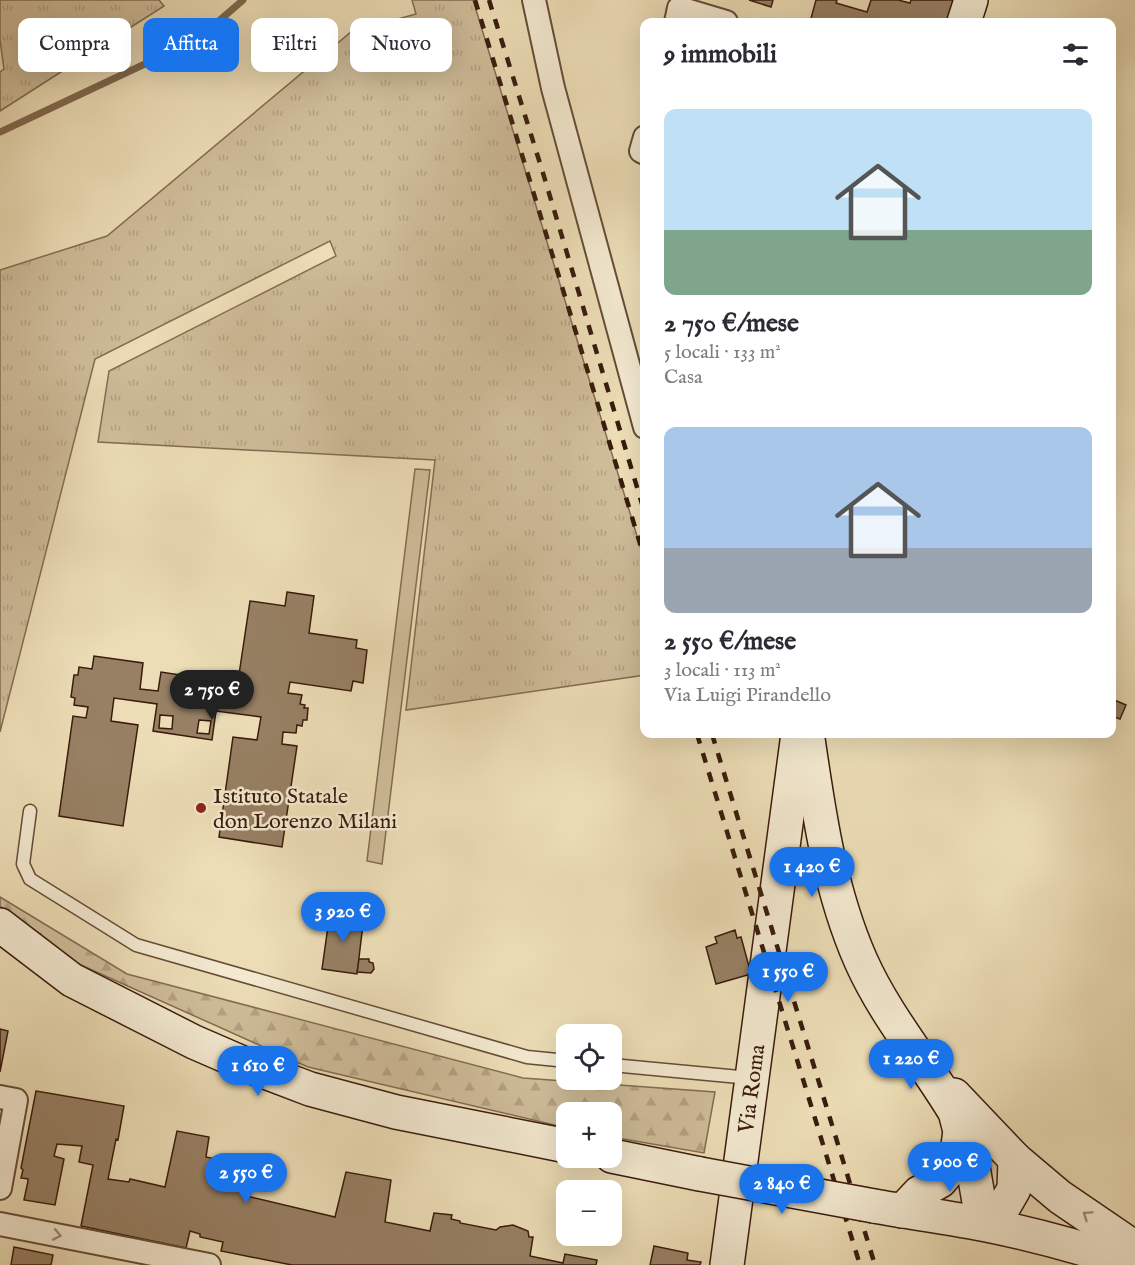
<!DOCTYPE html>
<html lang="it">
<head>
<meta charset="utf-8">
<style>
  body { margin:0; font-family:"IM FELL English",serif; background:#f2f2f3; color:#2b2b33; height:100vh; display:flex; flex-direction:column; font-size:22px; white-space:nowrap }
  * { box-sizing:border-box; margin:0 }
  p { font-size:20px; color:#7c7c81 }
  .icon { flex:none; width:33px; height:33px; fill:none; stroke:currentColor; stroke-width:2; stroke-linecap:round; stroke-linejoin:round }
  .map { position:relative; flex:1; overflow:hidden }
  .side { position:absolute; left:640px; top:18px; width:476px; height:720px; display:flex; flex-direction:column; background:#fff; border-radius:12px; box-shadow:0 6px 24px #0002 }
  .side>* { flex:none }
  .hud { position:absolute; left:18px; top:18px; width:532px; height:54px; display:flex; gap:12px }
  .fabs { position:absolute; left:556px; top:1024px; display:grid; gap:12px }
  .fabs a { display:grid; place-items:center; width:66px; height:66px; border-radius:12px; background:#fff; box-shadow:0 6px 24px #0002; font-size:30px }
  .price { position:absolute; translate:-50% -51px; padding:0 14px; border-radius:21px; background:#1a73e8; color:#fff; font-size:20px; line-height:39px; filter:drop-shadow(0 2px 3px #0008) }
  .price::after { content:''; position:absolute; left:50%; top:36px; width:18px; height:14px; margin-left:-9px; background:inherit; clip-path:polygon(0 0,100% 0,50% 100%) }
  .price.selected { background:#222; color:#fff }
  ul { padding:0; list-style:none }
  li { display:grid; align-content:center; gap:12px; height:318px; padding:0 24px }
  li span { display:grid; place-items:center; height:186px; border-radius:12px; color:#555 }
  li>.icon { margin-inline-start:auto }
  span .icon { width:108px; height:108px; fill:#fffc; stroke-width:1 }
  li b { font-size:26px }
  h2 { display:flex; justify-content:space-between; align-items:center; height:72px; padding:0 24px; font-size:26px }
  .pill { padding:0 21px; border-radius:12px; background:#fff; box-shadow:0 6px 24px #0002; font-size:21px; line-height:54px }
  .pill.selected { background:#1a73e8; color:#fff }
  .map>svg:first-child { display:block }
  .grass { fill:url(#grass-tufts); stroke:#846c52; stroke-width:1.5 }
  .forest { fill:url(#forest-firs); stroke:#846c52; stroke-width:1.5 }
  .pitch { fill:#cebc99; stroke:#846c52; stroke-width:1.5 }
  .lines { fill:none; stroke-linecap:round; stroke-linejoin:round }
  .stream { stroke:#80684f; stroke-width:7 }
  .building { fill:#978064; stroke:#3a1b0c; stroke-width:1.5; fill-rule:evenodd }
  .lane-casing { stroke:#664c36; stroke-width:15 }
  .street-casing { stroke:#664c36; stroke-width:26 }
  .secondary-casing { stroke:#3a1b0c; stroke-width:36 }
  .lane { stroke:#f3e9d0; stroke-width:12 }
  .street { stroke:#f3e9d0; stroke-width:22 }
  .secondary { stroke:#f3e9d0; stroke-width:33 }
  .rail { stroke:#3a1b0c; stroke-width:4.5; stroke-dasharray:10 10; stroke-linecap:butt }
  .secondary-bridge-casing { stroke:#3a1b0c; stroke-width:36; stroke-linecap:butt }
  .secondary-bridge { stroke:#f3e9d0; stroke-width:33 }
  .oneway { stroke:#a08c78 }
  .poi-dot { fill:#8f2418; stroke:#f3e9d0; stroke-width:2 }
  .labels { text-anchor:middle; stroke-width:5; stroke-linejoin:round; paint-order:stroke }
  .poi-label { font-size:22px; fill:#3a1b0c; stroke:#f3e9d0; text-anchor:start }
  .street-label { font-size:22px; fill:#3a1b0c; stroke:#f3e9d0 }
</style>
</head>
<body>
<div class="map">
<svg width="1135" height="1265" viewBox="0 0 1135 1265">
  <defs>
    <pattern id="grass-tufts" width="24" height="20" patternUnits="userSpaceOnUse" patternTransform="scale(1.5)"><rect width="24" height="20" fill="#cebc99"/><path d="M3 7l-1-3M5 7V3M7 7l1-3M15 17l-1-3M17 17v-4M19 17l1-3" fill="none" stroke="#b2a183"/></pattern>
    <pattern id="forest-firs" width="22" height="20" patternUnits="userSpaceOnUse" patternTransform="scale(1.5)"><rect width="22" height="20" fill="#cebc99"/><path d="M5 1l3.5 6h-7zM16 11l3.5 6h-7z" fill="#b2a183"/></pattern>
  </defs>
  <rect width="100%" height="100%" fill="#ecddb6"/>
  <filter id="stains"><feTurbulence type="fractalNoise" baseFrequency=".00333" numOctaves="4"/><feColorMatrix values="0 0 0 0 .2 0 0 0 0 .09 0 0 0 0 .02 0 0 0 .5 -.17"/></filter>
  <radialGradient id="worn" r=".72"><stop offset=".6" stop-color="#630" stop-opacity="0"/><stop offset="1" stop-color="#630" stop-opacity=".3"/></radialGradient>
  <path class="grass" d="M0,0H159L164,6L0,111V72L4,69L0,40Z
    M412,0H473L645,562V675L406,710L435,460L98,442L109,371L336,256L330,241L95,359L0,732V270L107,236L351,32L416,14Z"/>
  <path class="forest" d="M0,897L127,974L523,1078L715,1092L704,1153L612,1137V1113H567V1128L308,1067L72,961L0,906Z"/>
  <path class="pitch" d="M415,469L430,470L382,864L367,861Z"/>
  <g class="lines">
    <path class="stream" d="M0,132L198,39L243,0"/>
  </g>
  <path class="building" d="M749,0H773L771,7Z
    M816,0H837L836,3L867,12L871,0H898L910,3L911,0H960L959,3L953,1L951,8L956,9L952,22H810Z
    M287,592L314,596L309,633L357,640L356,648L367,650L363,683L353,681L351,691L290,682L288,693L302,695L300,704L305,705L304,708H308L307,720H303L302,726L297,725L296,733L283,732L282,744L297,746L282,847L219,837L233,737L257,740L261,717L216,711L212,740L153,731L157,704L114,698L111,721L138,725L123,826L59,816L73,716L86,718L88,707L74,705L75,698L71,697L74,675H78L79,667L92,669L94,656L143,663L140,689L158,691L161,672L220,681L218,698L235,701L250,601L285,606ZM160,715L173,716L172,729L159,728ZM199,720L211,721L209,734L197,733Z
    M1112,699L1126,705L1120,719L1112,716Z
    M330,912L364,916L357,974L322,969Z
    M735,930L737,938L741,937L751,974L716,984L706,947L717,943L715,937Z
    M359,959H369V962L373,963L374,969L371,973L357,972Z
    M0,1029L8,1031L0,1072Z
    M36,1091L124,1106L118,1140L116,1139L108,1179L129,1182L130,1179L165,1187L177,1131L209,1137L206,1157L240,1164L235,1187L248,1191L247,1196L335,1217L346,1172L391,1180L385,1222L430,1231L434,1213L452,1215L451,1219L460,1221V1223L496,1230L500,1227L513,1225L528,1231L529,1237H533L530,1256L563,1263L565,1254L597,1260L596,1265H292L221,1251L223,1242L200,1237V1234L190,1231L186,1248L81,1226L93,1165L79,1162L82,1146L57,1144L54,1156L64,1159L55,1205L24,1200L28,1181V1179L21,1178L23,1170L21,1168Z
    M654,1246L688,1253L687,1260L701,1262L700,1265H650Z
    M14,1247L53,1255L51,1265H11Z"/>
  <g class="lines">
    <defs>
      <path id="lane" d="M30,811L23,864L30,879L136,945L527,1057L567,1061
        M612,1065L750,1078"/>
      <path id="street" d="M534,0L553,88L645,427
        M676,22L679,8L726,22
        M645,137L641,151L645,153
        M0,1097L16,1100L0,1188
        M0,1224L209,1265"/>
      <g id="secondary">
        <path d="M964,22L971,0"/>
        <path d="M808,739C819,815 830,891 861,961C885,1015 925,1062 955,1112L960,1131L971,1155L979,1202L990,1225"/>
        <path d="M0,925L72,980L194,1042L247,1065L310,1089L396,1112L567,1146"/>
        <path d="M954,1095L1015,1159L1060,1197L1135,1248"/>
        <path d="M612,1156L700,1174"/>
        <path d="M874,1206C913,1213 953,1218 992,1226C1040,1236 1087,1249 1134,1265"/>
        <path d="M902,1211L919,1193L940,1181L951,1168L957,1153L960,1131"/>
        <path d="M990,1225L1003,1208L1014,1189L1015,1159"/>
        <path id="s1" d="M727,1265L798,734"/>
      </g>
    </defs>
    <use href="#lane" class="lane-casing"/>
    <use href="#street" class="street-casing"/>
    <use href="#secondary" class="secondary-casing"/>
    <use href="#lane" class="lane"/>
    <use href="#street" class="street"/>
    <use href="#secondary" class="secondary"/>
    <path class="rail" d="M475,0L645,560
      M489,0L543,173L645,514
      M697,734L860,1265
      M712,734L875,1265"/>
    <defs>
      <path id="secondary-bridge" d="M700,1174L874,1206"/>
    </defs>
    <use href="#secondary-bridge" class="secondary-bridge-casing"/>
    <use href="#secondary-bridge" class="secondary-bridge"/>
  </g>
  <defs><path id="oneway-chevron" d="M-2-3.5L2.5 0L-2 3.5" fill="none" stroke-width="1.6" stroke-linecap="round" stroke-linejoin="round" transform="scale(1.5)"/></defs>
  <g class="oneway">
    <use href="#oneway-chevron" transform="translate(1087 1215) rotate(-146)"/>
    <use href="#oneway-chevron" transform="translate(57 1235) rotate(11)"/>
  </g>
  <circle class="poi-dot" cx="201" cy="808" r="6"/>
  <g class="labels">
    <g class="poi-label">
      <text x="213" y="803">Istituto Statale<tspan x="213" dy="25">don Lorenzo Milani</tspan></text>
    </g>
    <g class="street-label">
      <text dy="8" stroke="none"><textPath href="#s1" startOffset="178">Via Roma</textPath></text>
    </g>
  </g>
  <rect width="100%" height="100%" filter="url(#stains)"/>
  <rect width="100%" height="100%" fill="url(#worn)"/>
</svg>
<div class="fabs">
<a><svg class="icon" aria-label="locate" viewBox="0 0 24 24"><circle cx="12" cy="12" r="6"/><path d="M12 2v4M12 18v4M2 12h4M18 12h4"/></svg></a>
<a>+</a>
<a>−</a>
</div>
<b class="price selected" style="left:212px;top:721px">2 750 €</b>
<b class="price" style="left:812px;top:898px">1 420 €</b>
<b class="price" style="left:343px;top:943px">3 920 €</b>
<b class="price" style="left:788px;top:1003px">1 550 €</b>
<b class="price" style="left:911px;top:1090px">1 220 €</b>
<b class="price" style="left:258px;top:1097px">1 610 €</b>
<b class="price" style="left:950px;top:1193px">1 900 €</b>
<b class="price" style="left:246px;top:1204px">2 550 €</b>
<b class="price" style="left:782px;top:1215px">2 840 €</b>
<div class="hud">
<a class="pill">Compra</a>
<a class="pill selected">Affitta</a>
<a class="pill">Filtri</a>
<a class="pill">Nuovo</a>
</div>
<section class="side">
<h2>9 immobili<svg class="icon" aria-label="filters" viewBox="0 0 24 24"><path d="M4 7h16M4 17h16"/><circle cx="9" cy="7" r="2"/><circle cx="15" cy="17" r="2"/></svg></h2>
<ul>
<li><span style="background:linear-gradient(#bfe0f5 65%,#7fa58c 0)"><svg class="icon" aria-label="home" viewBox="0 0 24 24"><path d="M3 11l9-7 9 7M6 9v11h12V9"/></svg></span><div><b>2 750 €/mese</b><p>5 locali · 133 m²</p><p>Casa</p></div></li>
<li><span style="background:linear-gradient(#a9c7e8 65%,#9aa5b1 0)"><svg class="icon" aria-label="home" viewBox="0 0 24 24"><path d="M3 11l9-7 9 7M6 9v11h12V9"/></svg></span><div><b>2 550 €/mese</b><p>3 locali · 113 m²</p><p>Via Luigi Pirandello</p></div></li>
</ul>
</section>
</div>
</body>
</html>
